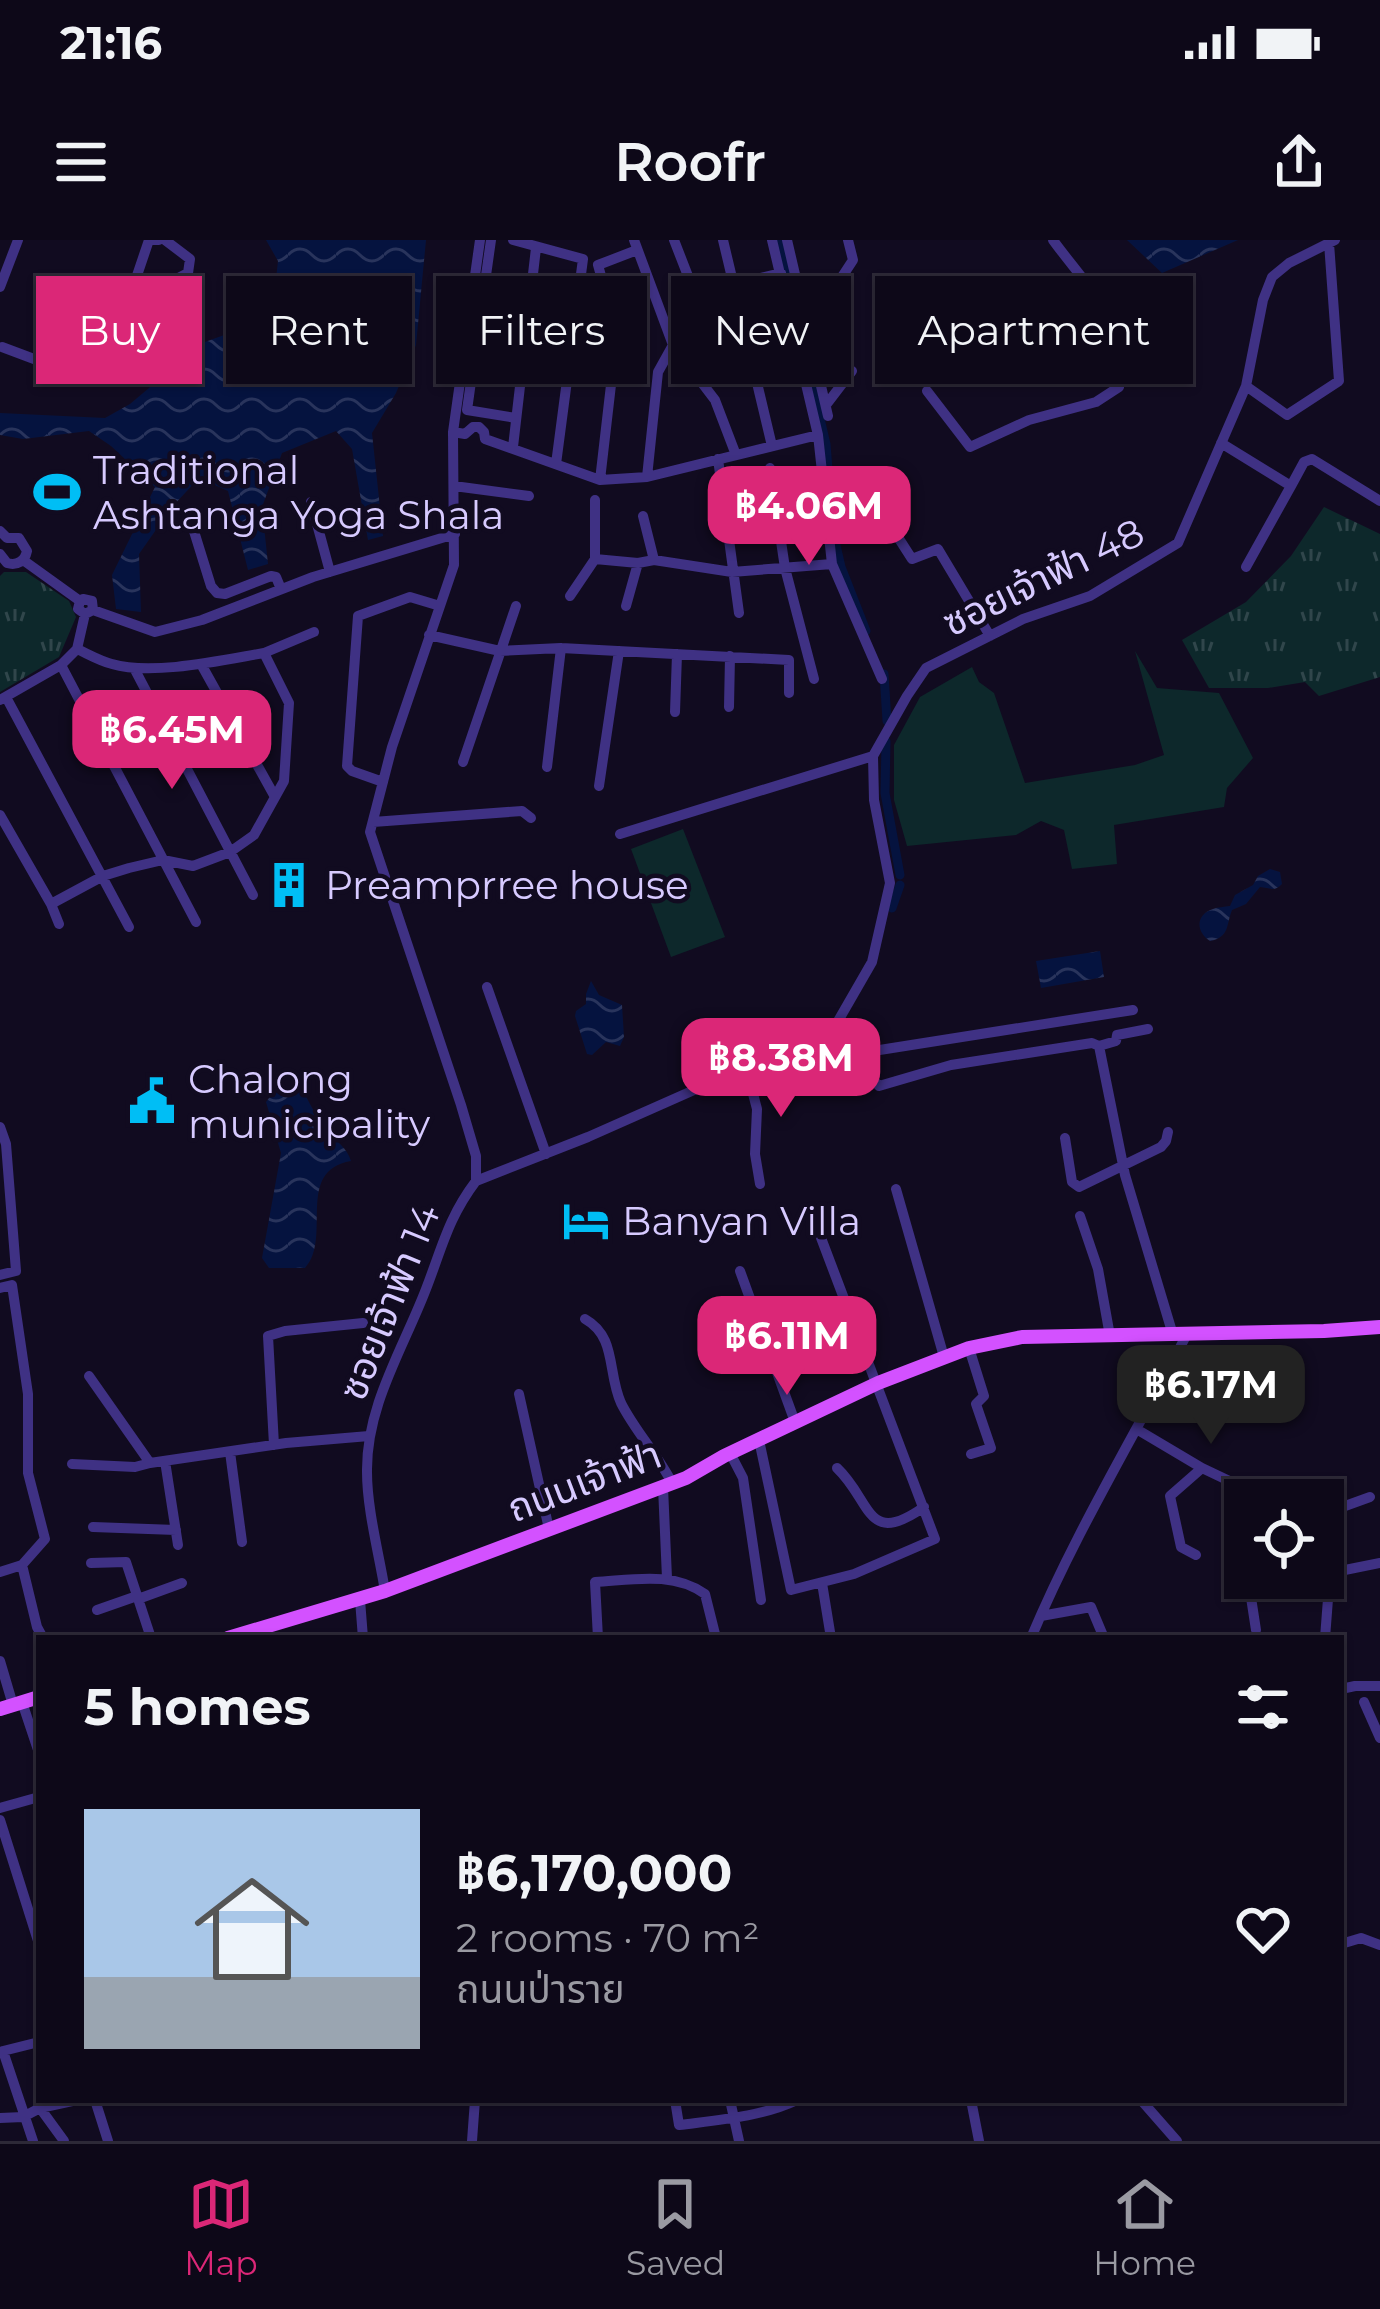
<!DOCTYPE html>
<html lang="en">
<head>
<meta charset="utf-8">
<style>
  body { margin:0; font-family:Montserrat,"Noto Sans Thai",sans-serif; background:#161121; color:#f1f3f6; height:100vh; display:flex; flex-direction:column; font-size:45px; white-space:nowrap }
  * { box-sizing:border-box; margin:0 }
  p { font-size:39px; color:#9a9aa2 }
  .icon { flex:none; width:66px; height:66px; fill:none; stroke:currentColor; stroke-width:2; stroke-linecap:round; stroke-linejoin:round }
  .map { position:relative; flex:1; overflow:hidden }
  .details { position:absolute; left:36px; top:1395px; width:1308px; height:468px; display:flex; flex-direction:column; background:#0d0818; border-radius:0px; box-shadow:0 3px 9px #0004,0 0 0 3px #2d2937 }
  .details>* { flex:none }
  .banner { position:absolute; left:36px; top:36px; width:1308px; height:108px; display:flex; gap:24px }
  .buttons { position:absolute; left:1224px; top:1239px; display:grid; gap:24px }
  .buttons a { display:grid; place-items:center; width:120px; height:120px; border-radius:0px; background:#0d0818; box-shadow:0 3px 9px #0004,0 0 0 3px #2d2937; font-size:60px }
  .price { position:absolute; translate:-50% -102px; padding:0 27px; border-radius:24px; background:#db2777; color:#fff; font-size:39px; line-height:78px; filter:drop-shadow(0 3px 6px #0008) }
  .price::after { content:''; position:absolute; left:50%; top:72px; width:36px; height:27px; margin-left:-18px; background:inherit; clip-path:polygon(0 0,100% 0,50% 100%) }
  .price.selected { background:#222; color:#fff }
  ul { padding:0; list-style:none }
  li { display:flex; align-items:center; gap:36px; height:300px; padding:0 48px }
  li span { display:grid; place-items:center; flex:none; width:336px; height:240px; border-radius:0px; color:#555 }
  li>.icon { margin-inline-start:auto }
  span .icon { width:144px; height:144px; fill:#fffc; stroke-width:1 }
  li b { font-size:51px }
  h2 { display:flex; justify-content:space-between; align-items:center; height:144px; padding:0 48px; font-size:51px }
  .chip { padding:0 42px; border-radius:0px; background:#0d0818; box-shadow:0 3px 9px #0004,0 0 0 3px #2d2937; font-size:42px; line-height:108px }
  .chip.selected { background:#db2777; color:#fff }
  .status { display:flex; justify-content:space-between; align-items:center; height:84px; padding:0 60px; background:#0d0818; direction:ltr }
  .status svg { height:33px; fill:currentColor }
  header { display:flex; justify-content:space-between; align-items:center; height:156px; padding:0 48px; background:#0d0818; font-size:54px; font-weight:600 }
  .tabs { display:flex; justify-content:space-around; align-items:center; height:168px; border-top:3px solid #2d2937; background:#0d0818; font-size:33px; color:#9a9aa2 }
  .tabs a { display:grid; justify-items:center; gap:6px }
  .tabs .selected { color:#db2777 }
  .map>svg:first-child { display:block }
  .grass { fill:#0d282b }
  .park { fill:url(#park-tufts) }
  .water { fill:url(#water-waves) }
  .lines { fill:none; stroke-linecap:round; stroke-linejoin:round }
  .canal { stroke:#05133f; stroke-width:9 }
  .minor { stroke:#3f3184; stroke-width:10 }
  .major { stroke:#d351ff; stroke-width:14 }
  .labels { text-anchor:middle; stroke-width:9; stroke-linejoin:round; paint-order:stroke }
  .poi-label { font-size:39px; fill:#d7caff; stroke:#110b20; text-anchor:start }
  .street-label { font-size:39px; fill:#d7caff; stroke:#110b20 }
</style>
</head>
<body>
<div class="status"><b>21:16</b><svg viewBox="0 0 49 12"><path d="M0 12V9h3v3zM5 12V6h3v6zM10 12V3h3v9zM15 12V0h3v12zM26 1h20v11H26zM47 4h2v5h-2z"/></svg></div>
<header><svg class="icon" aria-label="menu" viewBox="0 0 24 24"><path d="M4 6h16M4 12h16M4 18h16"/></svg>Roofr<svg class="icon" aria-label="share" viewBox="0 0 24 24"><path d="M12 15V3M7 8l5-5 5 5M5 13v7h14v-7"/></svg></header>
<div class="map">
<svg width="1380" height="1901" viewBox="0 0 1380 1901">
  <defs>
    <pattern id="park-tufts" width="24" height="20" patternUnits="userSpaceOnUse" patternTransform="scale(3)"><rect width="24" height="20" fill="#0d282b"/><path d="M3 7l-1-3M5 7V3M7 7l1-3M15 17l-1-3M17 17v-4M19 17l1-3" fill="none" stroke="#30464b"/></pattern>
    <pattern id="water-waves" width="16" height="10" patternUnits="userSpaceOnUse" patternTransform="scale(3)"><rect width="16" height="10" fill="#05133f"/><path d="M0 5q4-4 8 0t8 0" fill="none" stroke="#29345c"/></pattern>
  </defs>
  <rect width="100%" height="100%" fill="#110b20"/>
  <path class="grass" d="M1135,411L1157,448L1219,453L1253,518L1227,548L1224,567L1114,585L1117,624L1072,629L1064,590L1041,581L1016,595L907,606L894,560V505L920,457L972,427L979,442L994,453L1025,543L1135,525L1164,515Z
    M683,589L725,697L671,717L631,609Z"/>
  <path class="park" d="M1324,267L1380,294V437L1319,456L1305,442L1268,448H1209L1182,400L1246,362L1291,316Z
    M4,332H26L69,361L76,377L59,417L0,452V336Z"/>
  <path class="water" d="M266,0H426L416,105L396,153L372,193L383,296L368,300L352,209L336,191L282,213L262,267L268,324L248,330L228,251L199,238L172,267L139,314L141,372L116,369L112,335L155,247L111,206L89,191L23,199L0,195V173L105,178L130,164L149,148L172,121L201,109L205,102L246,87L275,48L278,21Z
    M1127,0H1238L1162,33Z
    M1270,629L1280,632L1282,644C1275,652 1270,648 1260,647L1246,664L1232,670C1226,685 1230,697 1210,701C1196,692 1195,675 1213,669C1218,667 1224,667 1230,666L1235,655L1253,645L1258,636Z
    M1100,711L1104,737L1041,748L1036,721Z
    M591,741L599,755L622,765L624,797L620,806L606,802L592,815L587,814L575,776L576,771L586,764V754Z
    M302,846C307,861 317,877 327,890C336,902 347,907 351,921C294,931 333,998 305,1028H269L262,1018L281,913L266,862L272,854Z"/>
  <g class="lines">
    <path class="canal" d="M778,0L826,204L833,292L841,327L866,391
      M884,434L887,481
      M886,501L885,553L900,635
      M892,668L900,645"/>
    <path class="minor" d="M491,0L467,170L516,178
      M513,0L583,19L556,224
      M634,0L673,105L715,160L736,215
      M674,0L695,54L781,33
      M723,0L772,206
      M772,0L818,195L832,324L882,439
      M787,0L828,176
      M0,47L18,0
      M127,65L188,33L190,19L165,0
      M808,89L853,20L848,0
      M2,107L34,119L93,122L127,65L149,0H159
      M1246,146L1287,175L1339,141L1329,3
      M927,151L970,207L1029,180L1096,162L1119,147C1136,91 1083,42 1053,0
      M826,165L852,131
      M453,192L465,194L473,187H479L484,192L485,199L600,240L647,237L818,195
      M1221,203L1291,246L1246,327
      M513,207L536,8
      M718,219L739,373
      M770,228L785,328L814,439
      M647,237L658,132L673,105
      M600,240L617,93L598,25L637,10
      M454,246L529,256
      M1291,246L1304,222L1312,219L1380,261
      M869,252L912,319L938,309L990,396
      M311,262L330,332
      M643,276L654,320
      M193,288L211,346L217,353L225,354L271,336L276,337L281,349
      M0,291L7,298H19L27,311C25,321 17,326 7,323L0,314
      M595,319V260
      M23,320L80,361
      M570,356L595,319L638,323L654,320L732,332L832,324
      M626,366L638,323
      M93,370L92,361L83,359L80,361L78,369L85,374L93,370L155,392L202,380L313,337L455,294
      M429,395L500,411L561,408L789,420V453
      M264,413L314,392
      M201,424L275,557
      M61,425L196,682
      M134,428L253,655
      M6,457L129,687
      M0,460L61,425L77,409L85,374
      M729,467L730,416
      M675,472L677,414
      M463,522L516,366
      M547,527L561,408
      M383,542L352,531L347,526L358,376L410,357L440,366
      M599,546L619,411
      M0,575L51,664L59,684
      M373,582L522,571L531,578
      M620,594L873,516
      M51,664L103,636L129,628L163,620L193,626L230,612L254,595L284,541L289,463L264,413C223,420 152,436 112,424C100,421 88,414 77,409
      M487,747L546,914
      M830,795L879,846L951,825L1092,803L1099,806L1125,935L1173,1095
      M1099,806L1116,801L1117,795L1148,789
      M848,815L1133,770
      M746,827L757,869L755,914L760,944
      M0,887L6,904L16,1031L0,1035
      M1065,898L1072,942L1079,947L1161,907L1166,901L1168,892
      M476,941L588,897L746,827L795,812L830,795L872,722L890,643L874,560L873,516L907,456L926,428L1023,379L1090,356L1178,303L1246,146L1263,60L1272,37L1289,23L1335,0
      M476,941V916L461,865L370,592L392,507L454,325L453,192L480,0
      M896,949L944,1117
      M1080,976L1098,1029L1110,1096
      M740,1031L795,1182
      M0,1048L12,1045L28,1154V1233L45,1299L22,1325L0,1332
      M585,1079C617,1097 607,1132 621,1163C635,1191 658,1215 672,1243
      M969,1108L984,1156L976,1164L991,1208L971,1214
      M89,1136L150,1223L286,1203L369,1196
      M519,1154L549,1289
      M1138,1190L1202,1228L1242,1247L1259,1260
      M759,1200L791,1350L854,1334L935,1299L812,974
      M274,1205L268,1096L285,1091L363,1083
      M230,1212L242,1302
      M730,1213L743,1238L761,1360
      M165,1221L178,1305
      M72,1224L135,1227L150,1223
      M837,1228C872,1261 866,1308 924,1267
      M663,1247L667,1338
      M1323,1274L1370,1257
      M93,1287L176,1290
      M1196,1315L1181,1307L1170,1256L1202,1228
      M91,1323L126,1322L151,1398
      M22,1325L37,1387L43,1398
      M1330,1333L1380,1323
      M1248,1338L1256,1390
      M822,1343L831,1398
      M385,1351C379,1314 367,1269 367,1232C366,1166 403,1109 426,1049C442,1008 448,978 476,941
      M138,1359L182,1343
      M360,1360L363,1398
      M97,1370L137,1356
      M1041,1376L1091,1367L1104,1398
      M598,1398L595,1342C632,1340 673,1331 705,1354L716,1398
      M1031,1398C1075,1293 1135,1195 1187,1094
      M1325,1398L1330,1333L1325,1274
      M0,1421L13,1465
      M1341,1449L1355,1446H1380
      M22,1462L39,1513
      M1364,1462L1380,1498
      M0,1568L39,1557
      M0,1580L39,1704
      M1341,1704L1361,1698L1380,1705
      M95,1860L108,1901
      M675,1860L679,1885C718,1880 761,1877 797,1860
      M730,1860L739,1901
      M971,1860L979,1901
      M1141,1860L1177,1901
      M40,1868L64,1901
      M0,1878L23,1877L40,1868L77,1860
      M33,1901L3,1811L39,1802
      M472,1901L475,1860"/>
    <path class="major" d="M228,1398L385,1351L686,1238L724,1216L878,1143L969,1108L1022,1097L1324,1091L1380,1087
      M0,1469L39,1457"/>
  </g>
  <defs>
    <symbol id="stadium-bare" viewBox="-9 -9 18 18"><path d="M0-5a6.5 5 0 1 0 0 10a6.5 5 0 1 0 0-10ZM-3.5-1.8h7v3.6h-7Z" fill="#00bef5" stroke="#110b20" stroke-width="2.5" paint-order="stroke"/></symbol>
    <symbol id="building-bare" viewBox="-9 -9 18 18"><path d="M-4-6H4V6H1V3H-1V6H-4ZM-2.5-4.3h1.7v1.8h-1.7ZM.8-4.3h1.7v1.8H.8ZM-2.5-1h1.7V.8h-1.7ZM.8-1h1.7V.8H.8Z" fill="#00bef5" stroke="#110b20" stroke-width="2.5" paint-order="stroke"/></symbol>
    <symbol id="civic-bare" viewBox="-9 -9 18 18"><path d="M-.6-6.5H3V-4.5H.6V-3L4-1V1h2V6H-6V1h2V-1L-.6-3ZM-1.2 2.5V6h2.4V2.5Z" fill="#00bef5" stroke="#110b20" stroke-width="2.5" paint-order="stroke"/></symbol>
    <symbol id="hotel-bare" viewBox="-9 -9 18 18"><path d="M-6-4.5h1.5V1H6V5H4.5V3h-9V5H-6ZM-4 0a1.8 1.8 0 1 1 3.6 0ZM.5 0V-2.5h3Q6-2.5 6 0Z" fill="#00bef5" stroke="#110b20" stroke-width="2.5" paint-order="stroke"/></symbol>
  </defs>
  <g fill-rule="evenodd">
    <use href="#stadium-bare" x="24" y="219" width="66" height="66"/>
    <use href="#building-bare" x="256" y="612" width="66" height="66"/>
    <use href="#civic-bare" x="119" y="828" width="66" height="66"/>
    <use href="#hotel-bare" x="553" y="948" width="66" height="66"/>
  </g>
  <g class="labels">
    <g class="poi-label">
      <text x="93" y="244">Traditional<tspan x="93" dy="45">Ashtanga Yoga Shala</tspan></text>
      <text x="325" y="659">Preamprree house</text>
      <text x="188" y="853">Chalong<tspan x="188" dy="45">municipality</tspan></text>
      <text x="622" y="995">Banyan Villa</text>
    </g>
    <g class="street-label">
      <text transform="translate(1043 337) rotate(-26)" y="14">ซอยเจ้าฟ้า 48</text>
      <text transform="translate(389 1062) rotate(-68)" y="14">ซอยเจ้าฟ้า 14</text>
      <text transform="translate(584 1241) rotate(-21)" y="14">ถนนเจ้าฟ้า</text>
    </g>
  </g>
</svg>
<div class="buttons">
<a><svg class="icon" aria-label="locate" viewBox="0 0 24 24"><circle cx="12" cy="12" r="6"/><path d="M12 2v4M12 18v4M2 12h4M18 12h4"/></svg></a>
</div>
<b class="price" style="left:809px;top:328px">฿4.06M</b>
<b class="price" style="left:172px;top:552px">฿6.45M</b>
<b class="price" style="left:781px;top:880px">฿8.38M</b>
<b class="price" style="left:787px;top:1158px">฿6.11M</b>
<b class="price selected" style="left:1211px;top:1207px">฿6.17M</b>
<div class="banner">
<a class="chip selected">Buy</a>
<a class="chip">Rent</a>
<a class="chip">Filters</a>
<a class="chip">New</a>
<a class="chip">Apartment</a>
</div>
<section class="details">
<h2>5 homes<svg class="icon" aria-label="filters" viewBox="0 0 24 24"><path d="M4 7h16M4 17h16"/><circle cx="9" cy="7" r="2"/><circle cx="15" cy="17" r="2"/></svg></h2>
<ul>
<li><span style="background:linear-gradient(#a9c7e8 70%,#9aa5b1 0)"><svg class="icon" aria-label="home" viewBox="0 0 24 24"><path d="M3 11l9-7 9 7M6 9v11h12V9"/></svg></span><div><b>฿6,170,000</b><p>2 rooms · 70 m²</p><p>ถนนป่าราย</p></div><svg class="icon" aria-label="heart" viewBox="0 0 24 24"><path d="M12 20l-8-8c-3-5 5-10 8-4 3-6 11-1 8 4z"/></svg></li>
</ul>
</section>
</div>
<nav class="tabs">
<a class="selected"><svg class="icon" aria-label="map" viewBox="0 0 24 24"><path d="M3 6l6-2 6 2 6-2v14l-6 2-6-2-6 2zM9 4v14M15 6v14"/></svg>Map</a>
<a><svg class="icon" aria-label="saved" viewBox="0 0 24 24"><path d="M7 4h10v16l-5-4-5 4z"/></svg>Saved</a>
<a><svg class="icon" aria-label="home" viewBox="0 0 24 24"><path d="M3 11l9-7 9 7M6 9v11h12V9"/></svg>Home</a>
</nav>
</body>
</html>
